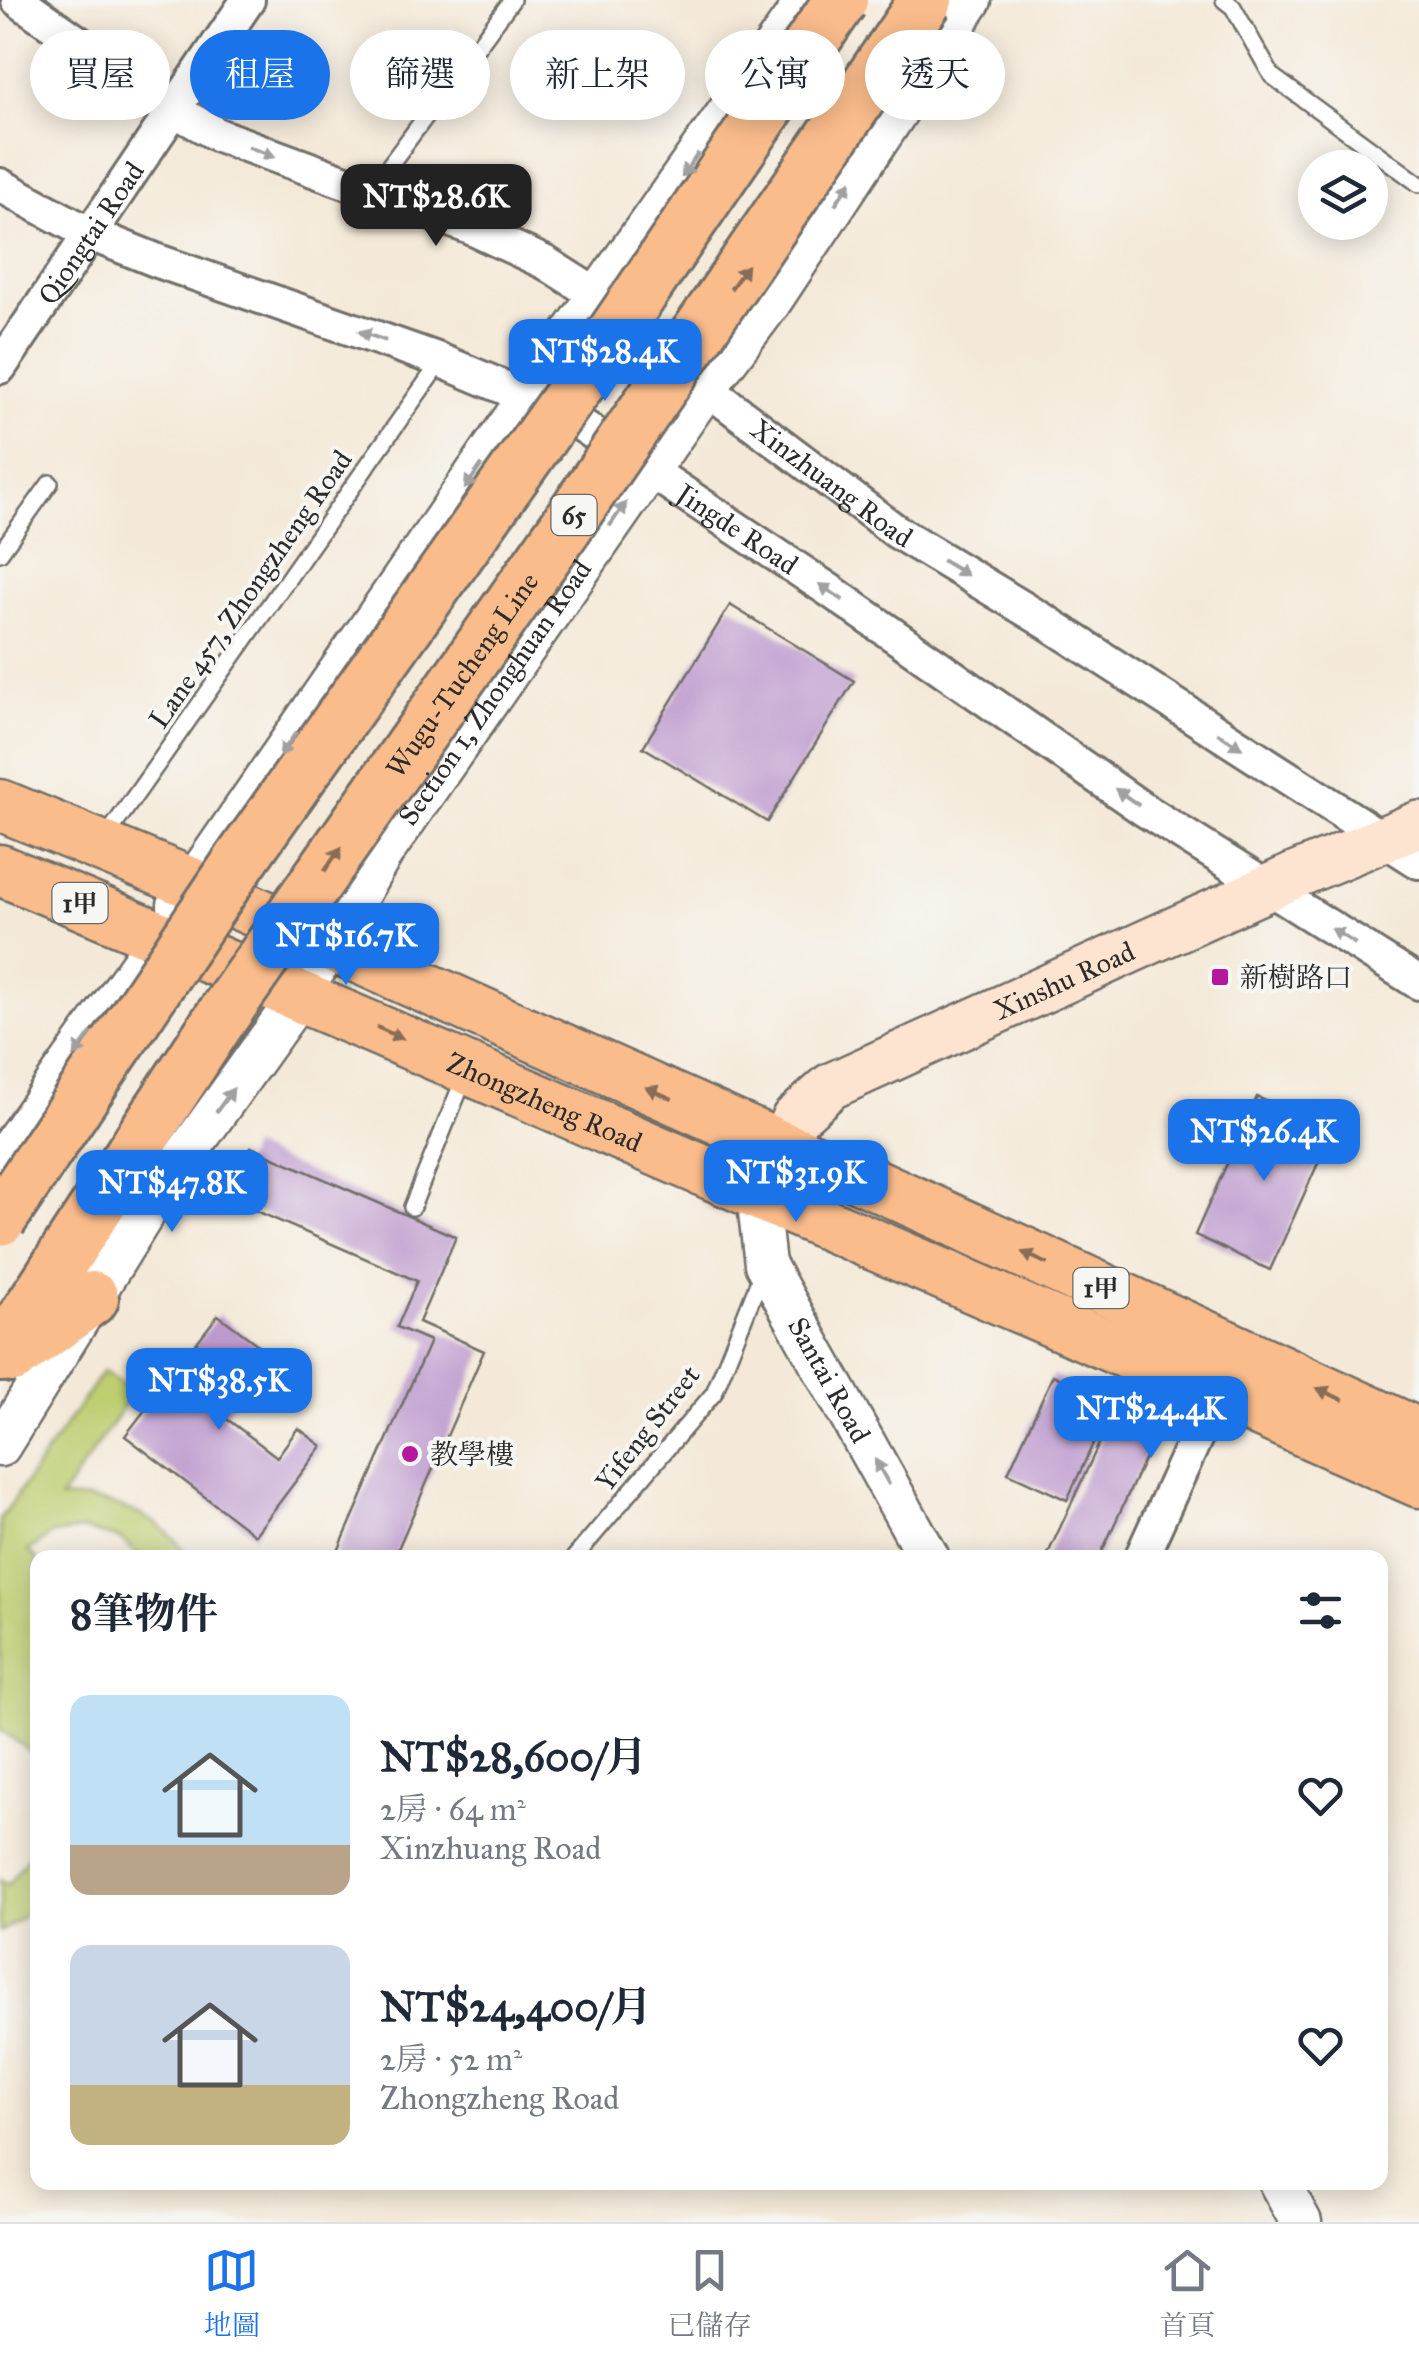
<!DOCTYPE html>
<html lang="zh-TW">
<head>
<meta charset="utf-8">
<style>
  body { margin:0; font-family:"IM FELL Great Primer","Noto Serif TC",serif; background:#f6f6f7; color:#1f2937; height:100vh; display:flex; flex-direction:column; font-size:38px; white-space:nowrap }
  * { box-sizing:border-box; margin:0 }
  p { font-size:32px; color:#747a83 }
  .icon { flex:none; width:55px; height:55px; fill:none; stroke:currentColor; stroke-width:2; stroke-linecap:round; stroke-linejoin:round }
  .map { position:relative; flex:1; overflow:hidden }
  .panel { position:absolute; left:30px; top:1550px; width:1358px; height:640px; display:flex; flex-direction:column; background:#fff; border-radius:20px; box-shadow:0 5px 25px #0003 }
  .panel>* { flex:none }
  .guide { position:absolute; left:30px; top:30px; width:1360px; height:90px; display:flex; gap:20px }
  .controls { position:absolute; left:1298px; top:150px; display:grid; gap:20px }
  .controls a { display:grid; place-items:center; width:90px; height:90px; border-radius:50%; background:#fff; box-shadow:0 5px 25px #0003; font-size:50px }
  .price { position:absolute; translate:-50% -85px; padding:0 22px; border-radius:20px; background:#1a73e8; color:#fff; font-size:32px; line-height:65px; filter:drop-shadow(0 2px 5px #0008) }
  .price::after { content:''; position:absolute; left:50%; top:60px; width:30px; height:22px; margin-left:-15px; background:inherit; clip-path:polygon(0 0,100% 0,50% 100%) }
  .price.active { background:#222; color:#fff }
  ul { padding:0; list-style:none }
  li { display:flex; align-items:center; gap:30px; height:250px; padding:0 40px }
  li span { display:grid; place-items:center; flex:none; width:280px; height:200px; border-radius:20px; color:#555 }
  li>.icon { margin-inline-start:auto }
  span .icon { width:120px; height:120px; fill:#fffc; stroke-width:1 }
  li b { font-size:42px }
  h2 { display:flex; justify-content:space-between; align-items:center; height:120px; padding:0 40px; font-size:42px }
  .chip { padding:0 35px; border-radius:45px; background:#fff; box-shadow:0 5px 25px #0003; font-size:35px; line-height:90px }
  .chip.active { background:#1a73e8; color:#fff }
  .menu { display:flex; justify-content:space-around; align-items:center; height:140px; border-top:2px solid #e0e1e3; background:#fff; font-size:28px; color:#747a83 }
  .menu a { display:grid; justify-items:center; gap:5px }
  .menu .active { color:#1a73e8 }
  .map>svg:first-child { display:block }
  .green { fill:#bece71; stroke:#747c4e; stroke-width:2.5 }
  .building { fill:#bd9ace }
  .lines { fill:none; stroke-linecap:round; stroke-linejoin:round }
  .service-casing { stroke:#716e68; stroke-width:20 }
  .minor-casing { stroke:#716e68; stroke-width:38 }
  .tertiary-casing { stroke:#716e68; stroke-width:45 }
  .secondary-casing { stroke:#716e68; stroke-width:50 }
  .primary-casing { stroke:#716e68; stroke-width:55 }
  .trunk-casing { stroke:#716e68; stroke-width:58 }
  .service { stroke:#fff; stroke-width:15 }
  .minor { stroke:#fff; stroke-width:32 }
  .tertiary { stroke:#fff; stroke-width:40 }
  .secondary { stroke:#fde4d1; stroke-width:45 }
  .primary { stroke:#fabc8b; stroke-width:50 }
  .trunk { stroke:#fabc8b; stroke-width:52 }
  .trunk-bridge-casing { stroke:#716e68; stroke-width:58; stroke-linecap:butt }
  .trunk-bridge { stroke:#fabc8b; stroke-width:52 }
  .oneway { fill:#a0a0a0 }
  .oneway2 { fill:#886c56 }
  .poi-dot { fill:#b5179e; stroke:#f6f6f2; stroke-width:4 }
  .labels { text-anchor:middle; stroke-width:8; stroke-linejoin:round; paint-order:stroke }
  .shield { fill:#f6f6f2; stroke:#686867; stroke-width:2.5 }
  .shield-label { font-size:25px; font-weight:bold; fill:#2b2b2b }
  .street-label { font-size:28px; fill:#2b2b2b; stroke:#f6f6f2 }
  .poi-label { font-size:28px; fill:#2b2b2b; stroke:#f6f6f2; text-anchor:start }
</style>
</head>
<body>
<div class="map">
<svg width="1419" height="2222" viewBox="0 0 1419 2222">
  <rect width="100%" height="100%" fill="#f6f6f2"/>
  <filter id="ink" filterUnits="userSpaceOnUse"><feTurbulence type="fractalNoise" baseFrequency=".01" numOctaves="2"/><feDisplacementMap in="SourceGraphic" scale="20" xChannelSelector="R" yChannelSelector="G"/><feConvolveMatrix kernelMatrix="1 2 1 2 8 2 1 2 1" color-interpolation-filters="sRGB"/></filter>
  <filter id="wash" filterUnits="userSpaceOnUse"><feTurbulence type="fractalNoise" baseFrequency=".0048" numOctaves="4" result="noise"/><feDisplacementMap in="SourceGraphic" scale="40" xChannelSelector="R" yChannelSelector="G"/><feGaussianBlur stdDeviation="2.25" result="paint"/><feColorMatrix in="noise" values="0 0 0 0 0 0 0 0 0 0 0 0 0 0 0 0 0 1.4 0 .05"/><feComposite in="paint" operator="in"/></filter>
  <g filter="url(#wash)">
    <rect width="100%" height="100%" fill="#f4e9d8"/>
    <path class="green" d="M103,1371L134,1392L60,1499C108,1497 162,1514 188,1557H142L120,1539L84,1530L53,1534L28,1551L37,1559V1756L0,1729V1520Z
      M37,1844C38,1897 49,1902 0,1932V1880L8,1885Z"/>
    <g id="blocks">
      <path class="building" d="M730,605L854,681L767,822L643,747Z
        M1257,1097L1332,1132L1270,1270L1195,1235Z
        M251,1147L456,1237L419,1322L484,1351L394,1558H335L430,1341L397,1327L417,1281L229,1199Z
        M218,1315L258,1345L227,1386L239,1395L223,1416L277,1457L298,1428L322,1446L255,1535L125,1436Z
        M1053,1375L1112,1403L1067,1500L1008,1473Z
        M1117,1405L1160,1425L1099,1558H1046Z"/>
    </g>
  </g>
  <g filter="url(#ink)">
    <use href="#blocks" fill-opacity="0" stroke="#716e68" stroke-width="2.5"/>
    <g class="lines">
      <defs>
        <path id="service" d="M1224,0L1233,7L1272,76L1419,184
          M369,193L512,0
          M0,553L50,483
          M104,840L441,361
          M412,1207L465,1076
          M574,1558L714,1393L762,1273"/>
        <g id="minor">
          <path id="s1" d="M18,0L174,110L218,135L471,228L546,263L598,296L706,388L897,532L1048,623L1419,862"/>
          <path id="s2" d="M0,185L88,233L158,261L437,359L562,412L829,590L1143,809L1419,983"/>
          <path id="s3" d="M0,367L248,0"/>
          <path d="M1141,1558L1217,1391"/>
        </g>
        <g id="tertiary">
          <path d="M178,905L598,296L807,0"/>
          <path d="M0,1163L148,954"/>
          <path id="s4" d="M757,1195L765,1264L929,1558"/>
          <path id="s5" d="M0,1446L147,1209L301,994L382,854L706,388L770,303L971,0"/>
          <path d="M1279,2182L1301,2222"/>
        </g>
        <g id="secondary">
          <path id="s6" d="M765,1179L794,1119L831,1086L1296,875L1419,824"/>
        </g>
        <g id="primary">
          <path d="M0,805L191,883L780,1146L861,1178L1419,1434"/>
          <path id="s7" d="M0,870C254,975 505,1085 757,1194C977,1290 1199,1383 1419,1482"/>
        </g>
        <path id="trunk" d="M0,1355L216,1025
          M13,1356L92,1298"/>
      </defs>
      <use href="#service" class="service-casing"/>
      <use href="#minor" class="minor-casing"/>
      <use href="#tertiary" class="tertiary-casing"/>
      <use href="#secondary" class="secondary-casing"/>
      <use href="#primary" class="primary-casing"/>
      <use href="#trunk" class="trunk-casing"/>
      <use href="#service" class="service"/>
      <use href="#minor" class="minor"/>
      <use href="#tertiary" class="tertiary"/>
      <use href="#secondary" class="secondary"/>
      <use href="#primary" class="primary"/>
      <use href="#trunk" class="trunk"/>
      <defs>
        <g id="trunk-bridge">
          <path id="s8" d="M216,1025L564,529L926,0"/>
          <path d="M0,1219L240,861L598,356L841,0"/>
        </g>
      </defs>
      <use href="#trunk-bridge" class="trunk-bridge-casing"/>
      <use href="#trunk-bridge" class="trunk-bridge"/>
    </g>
    <defs><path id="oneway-solid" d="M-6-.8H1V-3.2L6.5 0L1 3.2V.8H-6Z" transform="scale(2.5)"/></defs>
    <g class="oneway">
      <use href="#oneway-solid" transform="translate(262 152) rotate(21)"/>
      <use href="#oneway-solid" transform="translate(690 165) rotate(125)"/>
      <use href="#oneway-solid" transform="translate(843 193) rotate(-56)"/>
      <use href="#oneway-solid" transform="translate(372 336) rotate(-161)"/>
      <use href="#oneway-solid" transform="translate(473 477) rotate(125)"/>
      <use href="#oneway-solid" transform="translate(618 514) rotate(-55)"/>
      <use href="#oneway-solid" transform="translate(955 568) rotate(31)"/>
      <use href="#oneway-solid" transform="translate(831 592) rotate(-146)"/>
      <use href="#oneway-solid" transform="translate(1230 741) rotate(33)"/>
      <use href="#oneway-solid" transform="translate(288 744) rotate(125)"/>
      <use href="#oneway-solid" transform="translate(1127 797) rotate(-145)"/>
      <use href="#oneway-solid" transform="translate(1343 936) rotate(-148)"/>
      <use href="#oneway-solid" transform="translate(83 1044) rotate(126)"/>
      <use href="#oneway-solid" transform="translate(225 1100) rotate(-54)"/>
      <use href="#oneway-solid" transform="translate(882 1472) rotate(-119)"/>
    </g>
    <g class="oneway2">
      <use href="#oneway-solid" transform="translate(739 277) rotate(-55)"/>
      <use href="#oneway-solid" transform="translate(333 859) rotate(-55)"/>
      <use href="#oneway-solid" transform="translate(390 1033) rotate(24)"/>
      <use href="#oneway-solid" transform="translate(659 1093) rotate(-156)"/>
      <use href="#oneway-solid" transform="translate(1035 1258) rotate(-155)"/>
      <use href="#oneway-solid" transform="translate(1330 1394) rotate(-155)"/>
    </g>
  </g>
  <g class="poi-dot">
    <rect x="1210" y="967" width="20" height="20" rx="5"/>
    <circle cx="410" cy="1454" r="10"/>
  </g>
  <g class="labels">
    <g class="shield">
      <rect x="551.5" y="495" width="45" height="40" rx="8"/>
      <rect x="52.5" y="883" width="55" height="40" rx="8"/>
      <rect x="1073.5" y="1268" width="55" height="40" rx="8"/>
    </g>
    <g class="shield-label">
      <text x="574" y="524">65</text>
      <text x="80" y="912">1甲</text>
      <text x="1101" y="1297">1甲</text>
    </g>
    <g class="street-label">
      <text dy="10" stroke="none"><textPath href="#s3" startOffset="162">Qiongtai Road</textPath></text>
      <text dy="10" stroke="none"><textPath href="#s1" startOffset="955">Xinzhuang Road</textPath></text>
      <text dy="10" stroke="none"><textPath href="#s2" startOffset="818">Jingde Road</textPath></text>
      <text transform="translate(250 589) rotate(-55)" y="10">Lane 457, Zhongzheng Road</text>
      <text dy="10" stroke="none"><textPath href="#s8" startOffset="428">Wugu-Tucheng Line</textPath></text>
      <text dy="10" stroke="none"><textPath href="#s5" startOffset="902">Section 1, Zhonghuan Road</textPath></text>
      <text dy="10" stroke="none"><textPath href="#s6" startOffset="372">Xinshu Road</textPath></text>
      <text dy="10" stroke="none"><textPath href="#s7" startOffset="592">Zhongzheng Road</textPath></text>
      <text dy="10" stroke="none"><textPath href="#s4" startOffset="202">Santai Road</textPath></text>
      <text transform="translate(647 1428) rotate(-52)" y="10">Yifeng Street</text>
    </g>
    <g class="poi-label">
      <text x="1240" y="987">新樹路口</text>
      <text x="430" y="1464">教學樓</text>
    </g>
  </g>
</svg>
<div class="controls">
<a><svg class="icon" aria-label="layers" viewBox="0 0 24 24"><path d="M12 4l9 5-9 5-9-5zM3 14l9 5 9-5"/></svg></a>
</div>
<b class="price active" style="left:436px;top:249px">NT$28.6K</b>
<b class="price" style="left:605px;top:404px">NT$28.4K</b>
<b class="price" style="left:346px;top:988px">NT$16.7K</b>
<b class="price" style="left:1264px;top:1184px">NT$26.4K</b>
<b class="price" style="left:796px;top:1225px">NT$31.9K</b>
<b class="price" style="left:172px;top:1235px">NT$47.8K</b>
<b class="price" style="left:219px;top:1433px">NT$38.5K</b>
<b class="price" style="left:1151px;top:1461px">NT$24.4K</b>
<div class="guide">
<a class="chip">買屋</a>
<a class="chip active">租屋</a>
<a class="chip">篩選</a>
<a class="chip">新上架</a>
<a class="chip">公寓</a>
<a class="chip">透天</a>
</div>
<section class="panel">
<h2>8筆物件<svg class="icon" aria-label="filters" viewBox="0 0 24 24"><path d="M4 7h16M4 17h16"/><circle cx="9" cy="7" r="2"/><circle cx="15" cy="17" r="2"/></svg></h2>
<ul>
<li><span style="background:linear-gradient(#bfe0f5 75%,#b9a48a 0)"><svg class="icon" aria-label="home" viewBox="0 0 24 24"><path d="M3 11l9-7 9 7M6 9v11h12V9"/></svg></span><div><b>NT$28,600/月</b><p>2房 · 64 m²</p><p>Xinzhuang Road</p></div><svg class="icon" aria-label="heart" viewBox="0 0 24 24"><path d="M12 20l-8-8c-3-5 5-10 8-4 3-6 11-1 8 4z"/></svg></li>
<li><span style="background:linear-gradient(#c9d6e8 70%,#c2b280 0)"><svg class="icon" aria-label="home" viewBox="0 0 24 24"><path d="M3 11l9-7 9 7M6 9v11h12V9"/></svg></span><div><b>NT$24,400/月</b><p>2房 · 52 m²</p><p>Zhongzheng Road</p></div><svg class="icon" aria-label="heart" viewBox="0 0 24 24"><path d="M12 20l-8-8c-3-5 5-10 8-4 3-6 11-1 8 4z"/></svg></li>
</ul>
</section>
</div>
<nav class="menu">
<a class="active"><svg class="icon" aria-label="map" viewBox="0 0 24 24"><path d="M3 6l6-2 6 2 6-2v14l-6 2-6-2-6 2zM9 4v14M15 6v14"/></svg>地圖</a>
<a><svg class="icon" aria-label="saved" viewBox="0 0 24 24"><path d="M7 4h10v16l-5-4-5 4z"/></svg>已儲存</a>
<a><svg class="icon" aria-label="home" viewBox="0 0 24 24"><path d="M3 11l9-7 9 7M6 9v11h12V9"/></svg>首頁</a>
</nav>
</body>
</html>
